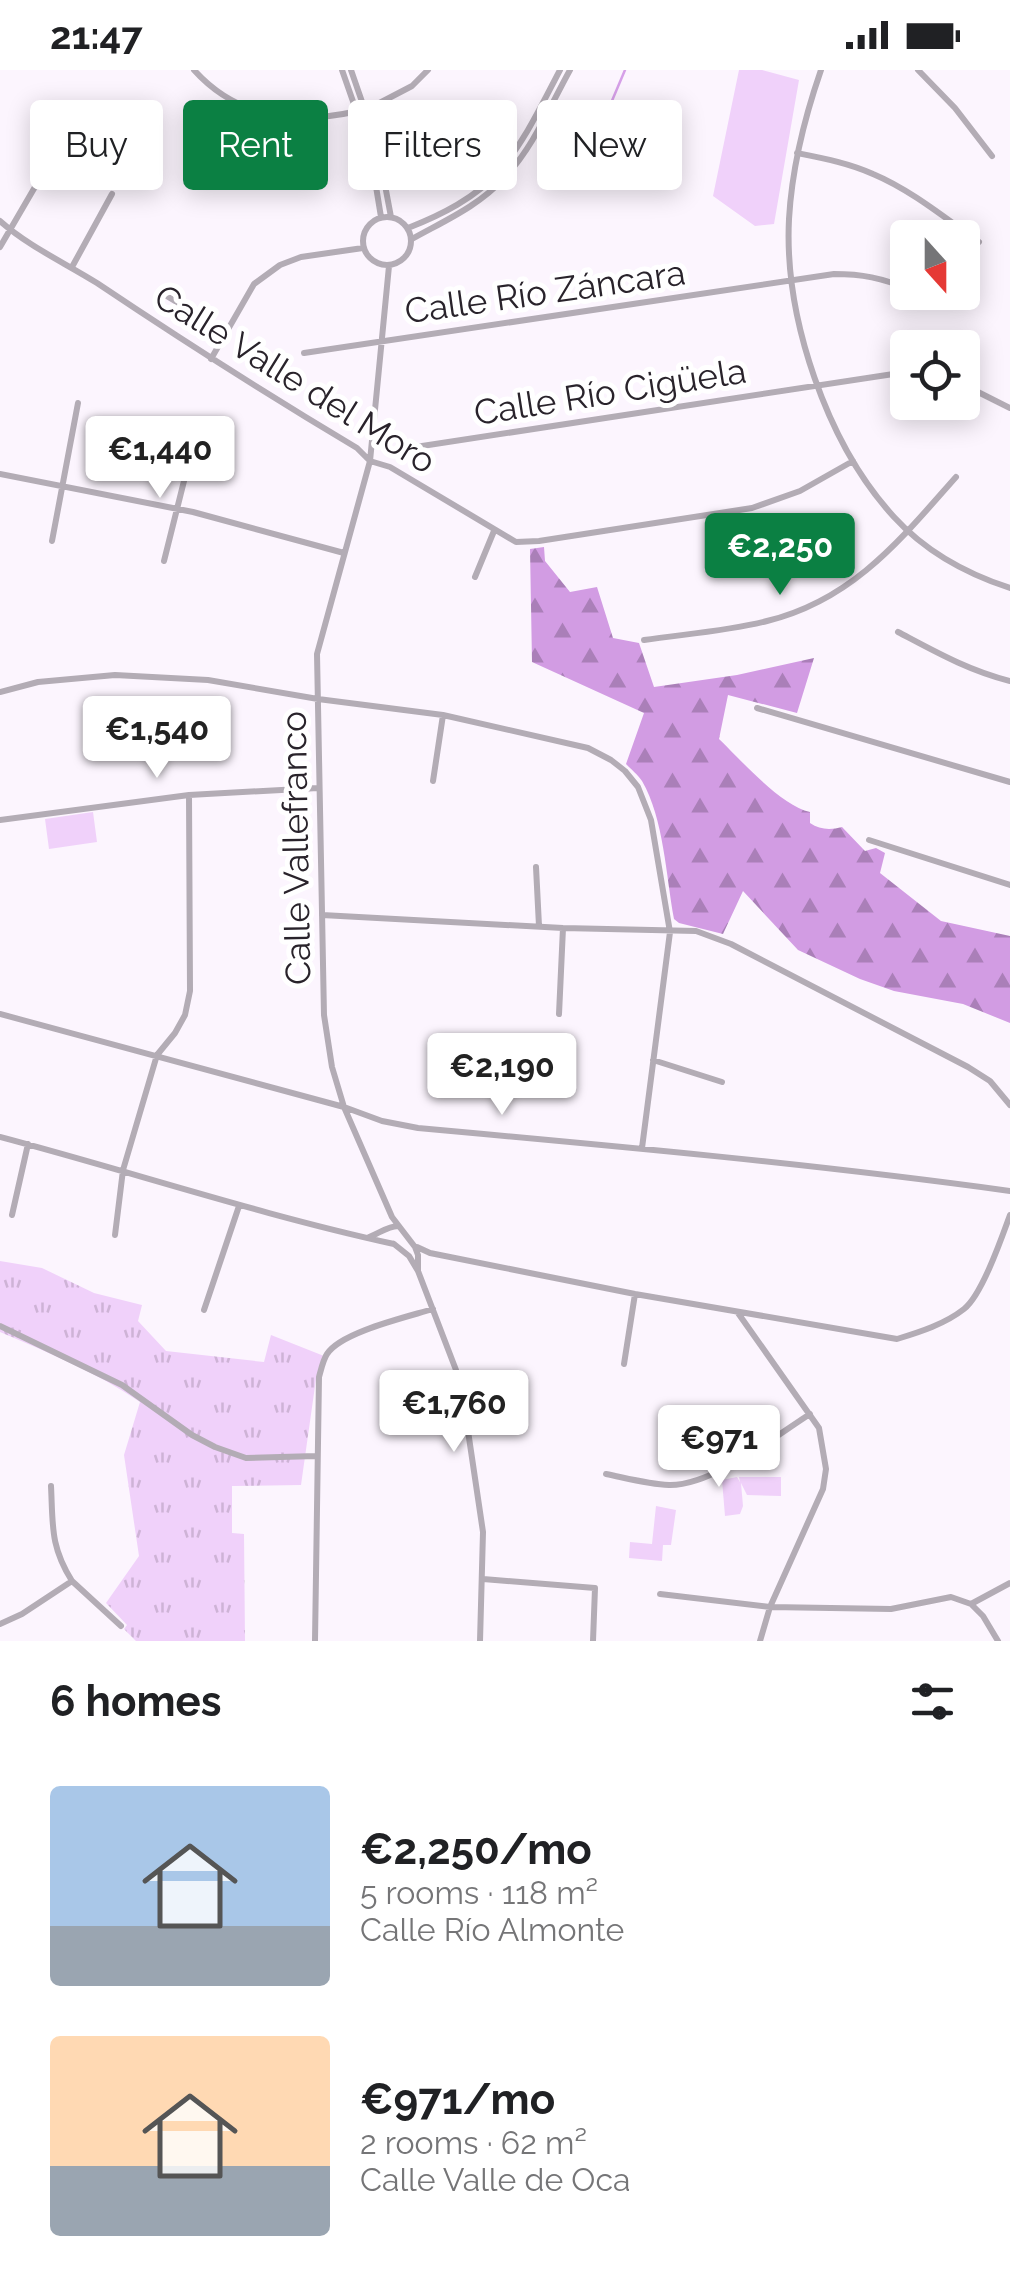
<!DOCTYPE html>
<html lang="en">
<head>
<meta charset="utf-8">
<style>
  body { margin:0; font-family:Raleway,sans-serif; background:#f2f2f2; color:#202124; height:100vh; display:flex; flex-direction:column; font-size:38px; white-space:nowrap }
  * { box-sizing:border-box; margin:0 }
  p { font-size:32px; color:#757577 }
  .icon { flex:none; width:55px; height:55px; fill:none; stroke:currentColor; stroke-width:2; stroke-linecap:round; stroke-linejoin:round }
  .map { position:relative; height:1571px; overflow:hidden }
  .side { display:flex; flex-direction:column; background:#fff; flex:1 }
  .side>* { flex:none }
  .banner { position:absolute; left:30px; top:30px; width:950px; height:90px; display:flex; gap:20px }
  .needle { width:65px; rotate:159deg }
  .tools { position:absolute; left:890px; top:150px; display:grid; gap:20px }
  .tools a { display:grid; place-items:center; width:90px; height:90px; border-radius:10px; background:#fff; box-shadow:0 5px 25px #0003; font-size:50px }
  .price { position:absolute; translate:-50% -85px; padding:0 22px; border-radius:10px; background:#fff; color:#222; font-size:32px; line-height:65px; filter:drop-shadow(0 2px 5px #0008) }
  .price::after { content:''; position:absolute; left:50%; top:60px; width:30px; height:22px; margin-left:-15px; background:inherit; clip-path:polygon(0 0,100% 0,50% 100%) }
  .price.current { background:#0b8043; color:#fff }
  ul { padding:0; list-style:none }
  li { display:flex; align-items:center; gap:30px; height:250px; padding:0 50px }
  li span { display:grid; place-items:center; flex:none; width:280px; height:200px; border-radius:10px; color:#555 }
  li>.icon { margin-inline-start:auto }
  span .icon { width:120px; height:120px; fill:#fffc; stroke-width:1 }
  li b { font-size:42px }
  h2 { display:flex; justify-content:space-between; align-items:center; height:120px; padding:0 50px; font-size:42px }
  .pill { padding:0 35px; border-radius:10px; background:#fff; box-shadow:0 5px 25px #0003; font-size:35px; line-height:90px }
  .pill.current { background:#0b8043; color:#fff }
  .status { display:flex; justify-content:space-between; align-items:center; height:70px; padding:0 50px; background:#fff; direction:ltr }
  .status svg { height:28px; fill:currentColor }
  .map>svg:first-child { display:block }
  .grass { fill:url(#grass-tufts) }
  .forest { fill:url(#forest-firs) }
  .garden { fill:#f0d1fa }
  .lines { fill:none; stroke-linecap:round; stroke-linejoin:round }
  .stream { stroke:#d6a0e8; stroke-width:2.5 }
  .minor { stroke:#b3acb5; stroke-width:6 }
  .labels { text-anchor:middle; stroke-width:10; stroke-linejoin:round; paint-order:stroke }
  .street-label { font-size:35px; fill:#29232b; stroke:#fff }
</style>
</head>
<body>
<div class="status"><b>21:47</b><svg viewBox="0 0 49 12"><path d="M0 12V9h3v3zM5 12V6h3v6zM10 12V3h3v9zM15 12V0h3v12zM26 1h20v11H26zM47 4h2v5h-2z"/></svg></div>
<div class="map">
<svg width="1010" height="1571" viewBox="0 0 1010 1571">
  <defs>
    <pattern id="grass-tufts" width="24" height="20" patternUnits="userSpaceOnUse" patternTransform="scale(2.5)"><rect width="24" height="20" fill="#f0d1fa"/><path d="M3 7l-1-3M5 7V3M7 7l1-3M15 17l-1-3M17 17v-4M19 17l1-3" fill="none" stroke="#ceb3d6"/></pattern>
    <pattern id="forest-firs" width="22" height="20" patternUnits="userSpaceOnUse" patternTransform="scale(2.5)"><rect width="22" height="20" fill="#d29ce3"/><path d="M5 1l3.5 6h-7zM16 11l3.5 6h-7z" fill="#aa7fb8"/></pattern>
  </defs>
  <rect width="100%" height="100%" fill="#fcf5fe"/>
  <path class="grass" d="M0,1191L42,1198L94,1223L142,1235L138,1251L166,1281L264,1292L271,1265L324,1286L316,1309L301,1415L232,1416V1463L244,1464L245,1571H136L124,1559L127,1555L106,1533L139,1486L124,1385L140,1332C96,1302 49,1283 0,1262Z"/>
  <path class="forest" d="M544,477L545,491L570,522L597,517L613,568L639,573L654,617L737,605L814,588L797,643L728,625L719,669C741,690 781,736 810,742V753C820,760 831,760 842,757L865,781L876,778L885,783L880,803L941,851L1010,866V953L963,934L894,921L860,909L798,880L743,821L723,864L679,853L674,849C666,806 664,749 642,711C638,705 631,699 626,694L644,643L532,592L530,479Z"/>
  <path class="garden" d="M739,0H762L799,10L774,154L755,156L713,126Z
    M93,742L97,772L49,779L45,749Z
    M737,1407L740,1412L739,1407H781V1426L747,1425L741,1413L743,1436L740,1444L725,1446L722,1410Z
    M656,1436L676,1440L671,1475H663L662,1491L629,1488L630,1472L652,1474Z"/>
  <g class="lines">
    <path class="stream" d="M592,78L625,0"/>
    <path class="minor" d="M194,0C238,49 296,55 358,41
      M342,0L370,80L381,147
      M351,0L378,78L391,147
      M821,0C804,49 792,97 789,149C784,248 827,374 894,447C925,481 967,504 1010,518
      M918,0L955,38L992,86
      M366,40L412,16L428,0
      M797,83C822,88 849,93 873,104C911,120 945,148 979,172
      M363 171a24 24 0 1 1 48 0a24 24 0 1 1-48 0Z
      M0,151C28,176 65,193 97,213C182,270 268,325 357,378L370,391L390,397L516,472L539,471L752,438L800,421L853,391
      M408,158C441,145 476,128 500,100C525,71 542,34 560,0
      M412,169C444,151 479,136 504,108C533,78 550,36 570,0
      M0,177L67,62
      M389,196L370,391L317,584L324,945L332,997L344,1037L392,1147L415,1177L418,1185V1201
      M72,197L112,124
      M914,222L941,235
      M165,225L225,261
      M304,283L834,204C862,204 882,208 908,219
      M211,289L254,214L280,195L301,187L363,178
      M976,321L1010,338
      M409,378L900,303
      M0,404L193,442L344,483
      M52,471L78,333
      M164,491L192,379
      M475,507L494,461
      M898,562C934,581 969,601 1010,611
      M644,570C685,564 728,561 767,551C853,530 901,469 956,407
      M0,622L38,612L115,605L208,610L318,629L443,645L588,678L611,690L625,701L638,717L651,750L670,862L642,1078
      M757,638L1010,712
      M433,711L443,645
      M0,750L189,725L318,718
      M869,770L1010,815
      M536,797L539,856
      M322,845L563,858L696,861L731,874L968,997L990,1011L1010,1035
      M0,944L344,1037L382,1051L418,1058C616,1076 814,1094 1010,1121
      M559,944L563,858
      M653,990L722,1012
      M0,1067C132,1102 261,1145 394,1174
      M12,1145L28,1074
      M115,1165L123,1100L157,985L175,963L185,945L190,921L189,725
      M369,1167C378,1164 388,1156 398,1156
      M394,1174L409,1186L418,1201L456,1300L464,1334L483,1462L480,1571
      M417,1177L430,1183L635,1224L897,1269C920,1262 945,1254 964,1239C982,1225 1002,1167 1010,1145
      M204,1240L239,1136
      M738,1243L819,1358L826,1399L823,1419L770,1537L760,1571
      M0,1256L122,1315L192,1365L215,1377L246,1388L316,1386
      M624,1294L635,1224
      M606,1404C626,1408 648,1414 669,1415C712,1416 774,1367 810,1344
      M483,1509L595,1518L593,1571
      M72,1511L121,1556
      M660,1524L770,1537L891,1539L951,1527L971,1534L983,1546L998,1571
      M971,1534L1010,1513
      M0,1554L22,1544L72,1511C50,1476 53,1455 51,1416
      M315,1571L319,1307C321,1300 323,1290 327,1284C341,1262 407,1247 433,1239"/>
  </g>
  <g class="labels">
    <g class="street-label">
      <text transform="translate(545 222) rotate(-8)" y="12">Calle Río Záncara</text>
      <text transform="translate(295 309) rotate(32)" y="12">Calle Valle del Moro</text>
      <text transform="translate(610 322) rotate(-9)" y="12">Calle Río Cigüela</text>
      <text transform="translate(296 778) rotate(-91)" y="12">Calle Vallefranco</text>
    </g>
  </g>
</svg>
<div class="tools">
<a><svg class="needle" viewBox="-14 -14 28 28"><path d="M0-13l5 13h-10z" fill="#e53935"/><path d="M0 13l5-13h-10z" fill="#757577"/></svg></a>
<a><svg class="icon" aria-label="locate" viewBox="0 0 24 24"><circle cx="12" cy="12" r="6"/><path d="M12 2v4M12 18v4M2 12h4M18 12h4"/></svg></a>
</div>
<b class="price" style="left:160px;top:431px">€1,440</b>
<b class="price current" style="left:780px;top:528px">€2,250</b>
<b class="price" style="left:157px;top:711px">€1,540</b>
<b class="price" style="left:502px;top:1048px">€2,190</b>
<b class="price" style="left:454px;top:1385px">€1,760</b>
<b class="price" style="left:719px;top:1420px">€971</b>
<div class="banner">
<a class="pill">Buy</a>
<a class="pill current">Rent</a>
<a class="pill">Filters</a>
<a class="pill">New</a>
</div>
</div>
<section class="side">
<h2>6 homes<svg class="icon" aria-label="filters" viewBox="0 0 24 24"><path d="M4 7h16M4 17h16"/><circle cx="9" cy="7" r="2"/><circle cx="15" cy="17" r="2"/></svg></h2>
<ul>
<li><span style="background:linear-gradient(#a9c7e8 70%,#9aa5b1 0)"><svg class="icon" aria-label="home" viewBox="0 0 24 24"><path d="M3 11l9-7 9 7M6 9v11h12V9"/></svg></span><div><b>€2,250/mo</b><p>5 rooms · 118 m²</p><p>Calle Río Almonte</p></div></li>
<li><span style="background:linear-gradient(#ffd9b3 65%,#9aa5b1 0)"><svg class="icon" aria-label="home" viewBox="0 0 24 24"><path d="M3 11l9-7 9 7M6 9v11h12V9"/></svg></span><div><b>€971/mo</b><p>2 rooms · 62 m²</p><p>Calle Valle de Oca</p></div></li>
</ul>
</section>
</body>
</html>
